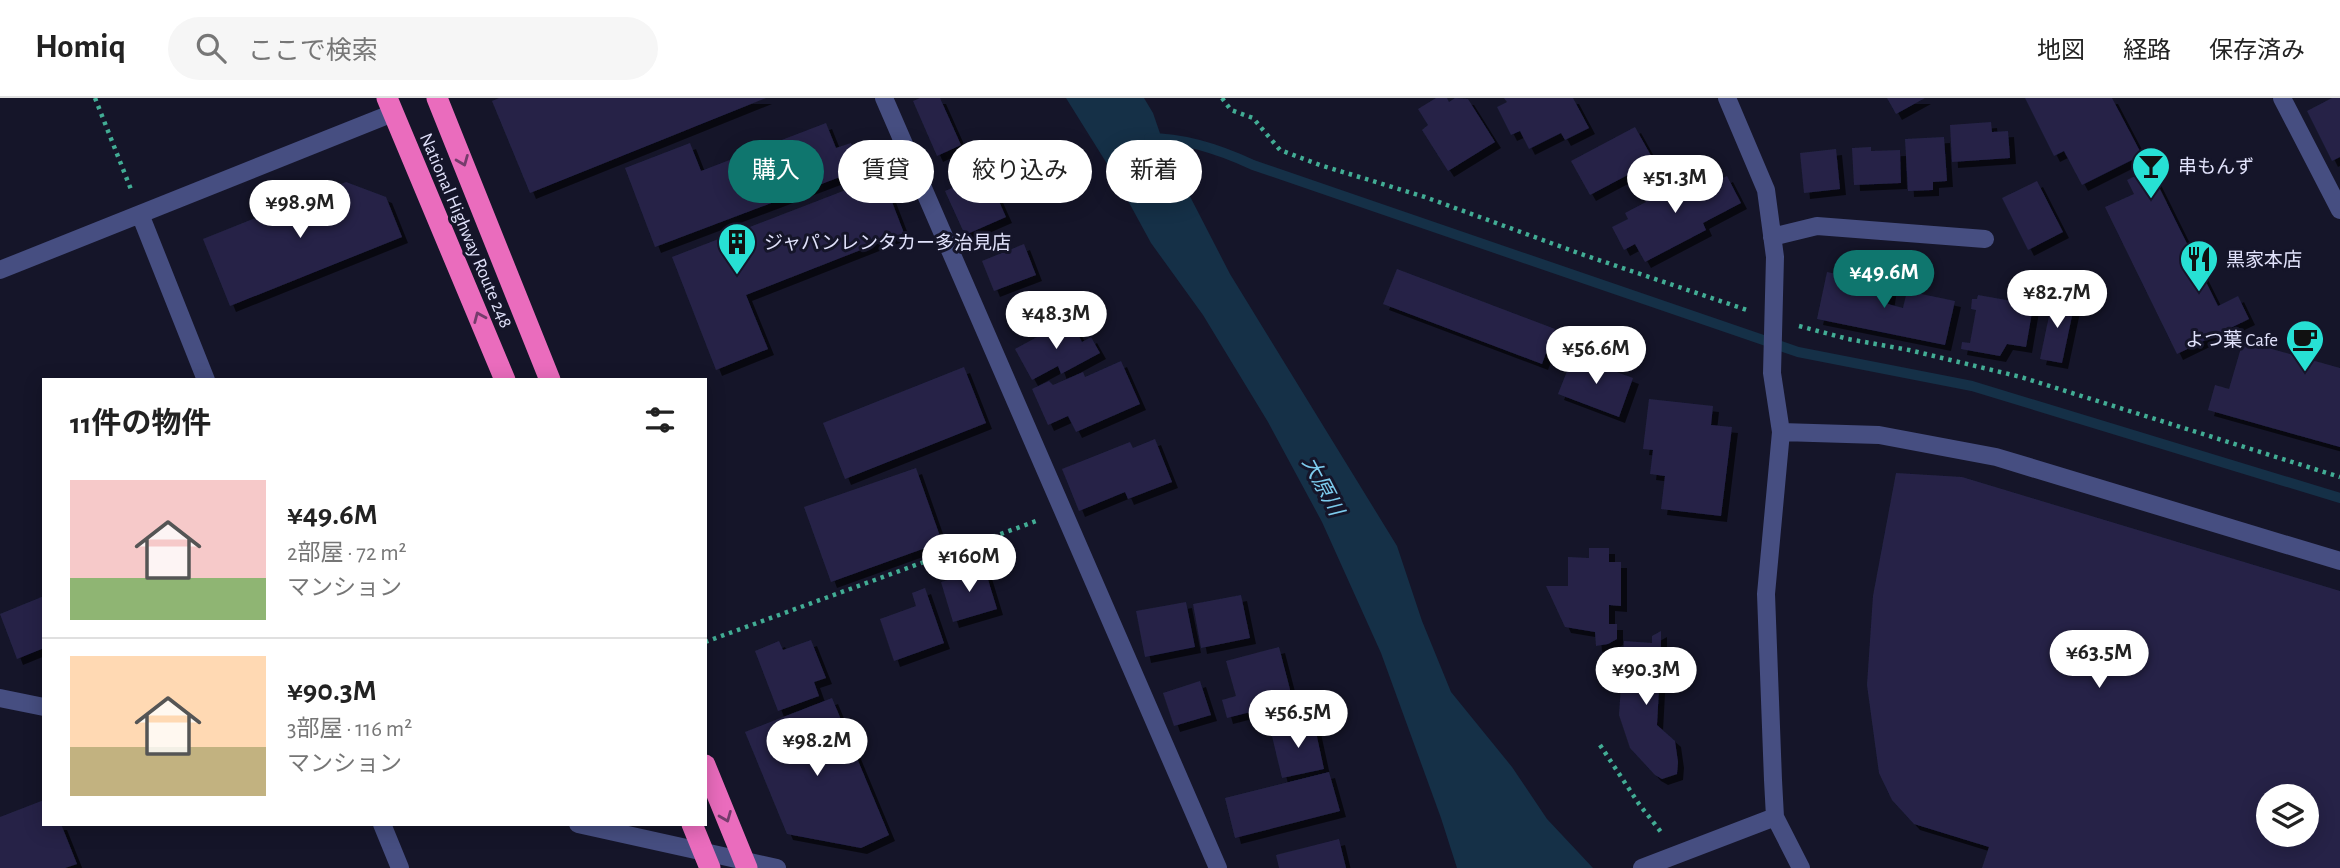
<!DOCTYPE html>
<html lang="ja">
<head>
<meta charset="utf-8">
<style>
  body { margin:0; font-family:"Alegreya Sans","Noto Sans JP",sans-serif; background:#f6f6f6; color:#222; height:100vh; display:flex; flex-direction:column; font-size:26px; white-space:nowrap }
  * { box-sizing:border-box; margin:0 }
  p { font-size:23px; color:#767676 }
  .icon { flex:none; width:38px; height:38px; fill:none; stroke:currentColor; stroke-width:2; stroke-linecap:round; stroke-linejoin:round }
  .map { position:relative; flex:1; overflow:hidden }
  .sheet { position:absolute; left:42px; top:280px; width:665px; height:448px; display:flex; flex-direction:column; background:#fff; border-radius:0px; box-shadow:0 4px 18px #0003 }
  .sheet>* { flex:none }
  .banner { position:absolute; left:728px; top:42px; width:665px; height:63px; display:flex; gap:14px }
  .fabs { position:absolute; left:2256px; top:686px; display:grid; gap:14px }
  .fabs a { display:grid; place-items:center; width:63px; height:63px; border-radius:50%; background:#fff; box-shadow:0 4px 18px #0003; font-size:35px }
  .price { position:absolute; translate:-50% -60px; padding:0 16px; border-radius:24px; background:#fff; color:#222; font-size:23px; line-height:46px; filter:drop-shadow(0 2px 4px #0008) }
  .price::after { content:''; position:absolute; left:50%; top:42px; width:21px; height:16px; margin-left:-10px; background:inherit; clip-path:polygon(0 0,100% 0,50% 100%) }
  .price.active { background:#0f766e; color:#fff }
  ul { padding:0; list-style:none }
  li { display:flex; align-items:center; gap:21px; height:175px; padding:0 28px }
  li+li { border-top:2px solid #e0e0e0 }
  li span { display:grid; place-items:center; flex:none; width:196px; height:140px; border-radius:0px; color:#555 }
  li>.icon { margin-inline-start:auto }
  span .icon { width:84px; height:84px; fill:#fffc; stroke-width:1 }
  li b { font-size:30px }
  h2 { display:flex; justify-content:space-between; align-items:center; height:84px; padding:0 28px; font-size:30px }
  .chip { padding:0 24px; border-radius:32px; background:#fff; box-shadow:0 4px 18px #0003; font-size:24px; line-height:63px }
  .chip.active { background:#0f766e; color:#fff }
  header { display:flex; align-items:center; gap:42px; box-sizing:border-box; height:98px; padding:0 35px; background:#fff; border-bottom:2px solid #e0e0e0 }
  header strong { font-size:33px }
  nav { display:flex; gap:38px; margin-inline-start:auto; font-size:24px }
  .search { width:490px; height:63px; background:#f6f6f6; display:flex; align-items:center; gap:18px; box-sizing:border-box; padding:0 24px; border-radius:38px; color:#767676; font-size:26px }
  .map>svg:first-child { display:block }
  .water { fill:#153047 }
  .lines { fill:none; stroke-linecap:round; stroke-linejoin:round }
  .stream { stroke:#153047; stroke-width:10 }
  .building { fill:#252347; fill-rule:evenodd; filter:url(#shadow) }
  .path { stroke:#42ad95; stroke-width:4.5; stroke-dasharray:3.5 5; stroke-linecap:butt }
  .minor { stroke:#464e81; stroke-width:18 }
  .highway { stroke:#ea6cbd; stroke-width:21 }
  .oneway { stroke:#753c6c }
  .labels { text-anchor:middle; stroke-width:6; stroke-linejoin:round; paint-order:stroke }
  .poi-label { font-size:19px; fill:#e1e2fb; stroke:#151529; text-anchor:start }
  .street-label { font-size:19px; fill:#e1e2fb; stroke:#151529 }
  .water-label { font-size:21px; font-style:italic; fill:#7dcbed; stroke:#151529 }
</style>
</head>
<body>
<header>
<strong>Homiq</strong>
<div class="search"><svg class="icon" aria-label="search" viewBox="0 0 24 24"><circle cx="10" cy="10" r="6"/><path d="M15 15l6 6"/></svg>ここで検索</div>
<nav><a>地図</a><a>経路</a><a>保存済み</a></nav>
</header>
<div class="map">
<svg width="2340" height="770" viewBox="0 0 2340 770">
  <defs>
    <filter id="shadow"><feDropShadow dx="6" dy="6" stdDeviation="0" flood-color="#0009"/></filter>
  </defs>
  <rect width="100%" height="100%" fill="#151529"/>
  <path class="water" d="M1066,0H1144L1153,15L1165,50L1230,176L1397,448L1422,523L1451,594L1512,669L1547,721L1593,770H1457L1441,720L1381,555L1322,424L1268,324L1203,217L1151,145L1114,77Z"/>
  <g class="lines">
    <path class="stream" d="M1149,40C1185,40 1221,52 1253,67L1798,254L1972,288L2340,400"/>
  </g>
  <path class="building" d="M499,0H766L530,95L492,3Z
    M920,0H940L961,47L937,58L913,3Z
    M1436,0H1447L1449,4L1455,0L1468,1L1495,44L1448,73L1422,32L1428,27L1418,11Z
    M1504,0H1573L1589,30L1565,42L1561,35L1529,51L1520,33L1511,37L1497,9L1507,4Z
    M1887,0H1925L1896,16Z
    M2025,0H2112L2142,57L2082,87L2064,53L2054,58Z
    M2332,0H2340V59L2332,63L2307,13Z
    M1991,24L1992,34L2008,33L2010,60L1952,64L1950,27Z
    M826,25L836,50L851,45L861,71L655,149L625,70L690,45L701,73Z
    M1635,29L1654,63L1590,97L1571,63Z
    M1944,39L1947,83L1933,84V92L1908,93L1905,41Z
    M1871,49V53L1900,52L1901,85L1854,87L1852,50Z
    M1836,51L1840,91L1804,95L1800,55Z
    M2150,71L2218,208L2238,198L2249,221L2177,256L2105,109L2134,96L2127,82Z
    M1694,73L1702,90L1727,78L1741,105L1703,125L1706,132L1645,164L1635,146L1624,152L1612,129L1628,121L1625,115L1646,104L1644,99Z
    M882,78L904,135L746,197L768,251L716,272L672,159Z
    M977,82L980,88L990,83L1006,119L965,137L945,93L959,87L961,89Z
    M2037,83L2063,134L2028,152L2002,100Z
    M346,84L386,99L402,139L230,208L203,141Z
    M1024,146L1036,177L994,193L982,163Z
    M1397,171L1555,231L1542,266L1383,206Z
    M1827,174L1891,187L1888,206L1903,210L1907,193L1955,203L1945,247L1817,221Z
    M2016,179L2044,185L2040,205L2034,203L2026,249L2007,246L2000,258L1961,251L1962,244L1970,245L1976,212L1971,211L1972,201H1977L1978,197L2012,203Z
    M2053,199L2075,204L2062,265L2040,261Z
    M1070,221L1082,244L1091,239L1100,255L1061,276L1058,268L1032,282L1015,251Z
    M2243,243L2340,270V349L2208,312L2215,287L2229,291Z
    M1573,258L1633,280L1619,319L1558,296Z
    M1121,263L1140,306L1076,334L1068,318L1048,327L1032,291L1049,283L1053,287L1083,274L1085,279Z
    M964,269L986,325L845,381L823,325Z
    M1649,301L1713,308L1711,327L1732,329L1721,418L1661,411L1665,378L1650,376L1653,352L1643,351Z
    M1155,341L1172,384L1128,401L1125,394L1079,413L1062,371L1130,344L1133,350Z
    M916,370L942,444L831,484L804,409Z
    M1896,375L1962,379L2340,493V770H1982L1989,749L1914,726L1892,702L1879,675L1867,587L1873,498ZM2268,698H2306V737H2268Z
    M1589,450H1609V464H1621V508L1609,507V526H1617V541L1608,546L1596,548L1595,534L1565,529L1546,488H1568V459L1589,460Z
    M983,465L997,511L953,524L941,484L962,478L960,472Z
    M925,490L944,545L894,563L880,521L916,508L912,495Z
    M1241,497L1250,540L1201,550L1193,506Z
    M44,498V550L17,561L0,516Z
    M1186,504L1195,549L1145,559L1136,513Z
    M1661,533V562L1668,569L1660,572L1657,627L1675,643L1678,664L1677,676L1662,681L1655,677L1630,650L1619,617L1624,543L1652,545V538Z
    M811,542L826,580L814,584L819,598L778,613L755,553L779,543L783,552Z
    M1279,549L1293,603L1227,620L1222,602L1236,598L1226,563Z
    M1200,583L1211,617L1174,628L1163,595Z
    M832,600L889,737L861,750L787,736L745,634Z
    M1314,625L1324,671L1282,680L1271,634Z
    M1329,674L1340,713L1235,740L1225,700Z
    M44,702V726H61L77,766L65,770H0V719Z
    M1339,741L1346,770H1279L1276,757Z"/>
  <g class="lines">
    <path class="path" d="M95,0L132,94
      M1222,0L1231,12L1253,20L1280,52L1320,67L1425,99L1581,156L1747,212
      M1799,228L1848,241L1909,252L2021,279L2340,379
      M705,544L1039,422
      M1600,647L1639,706L1661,734"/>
    <path class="minor" d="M884,0L1218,770
      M1727,0L1766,92L1775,159L1772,275L1781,334L1766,496L1773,682L1775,719L1801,770
      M2282,0L2340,112
      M140,116L206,282
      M1772,139L1817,128L1985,141
      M0,172L393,15
      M1781,334L1879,337L1996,359L2340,463
      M0,600L44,609
      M382,726L400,770
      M578,726L777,770
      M1642,770L1775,719"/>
    <path class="highway" d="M387,0L505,282
      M437,0L550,282
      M705,667L747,770
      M692,726L710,770"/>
  </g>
  <defs><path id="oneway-chevron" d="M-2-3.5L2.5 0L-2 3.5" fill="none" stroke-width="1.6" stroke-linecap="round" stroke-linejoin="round" transform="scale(1.75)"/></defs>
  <g class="oneway">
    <use href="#oneway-chevron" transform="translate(463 63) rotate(68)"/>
    <use href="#oneway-chevron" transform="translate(479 219) rotate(-113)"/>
    <use href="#oneway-chevron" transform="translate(726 719) rotate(68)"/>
  </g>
  <defs>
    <symbol id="bar-pin" viewBox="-11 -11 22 30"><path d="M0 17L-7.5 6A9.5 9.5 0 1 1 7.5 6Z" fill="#27e0d4" stroke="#151529"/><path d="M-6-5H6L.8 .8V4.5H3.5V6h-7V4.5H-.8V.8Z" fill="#111"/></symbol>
    <symbol id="building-pin" viewBox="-11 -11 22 30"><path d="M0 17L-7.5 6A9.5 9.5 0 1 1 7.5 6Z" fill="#27e0d4" stroke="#151529"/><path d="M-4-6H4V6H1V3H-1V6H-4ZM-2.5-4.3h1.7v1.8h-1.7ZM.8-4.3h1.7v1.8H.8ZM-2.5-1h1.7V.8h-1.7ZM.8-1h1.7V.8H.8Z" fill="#111"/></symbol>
    <symbol id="restaurant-pin" viewBox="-11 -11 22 30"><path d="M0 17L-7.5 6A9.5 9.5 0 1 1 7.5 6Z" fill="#27e0d4" stroke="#151529"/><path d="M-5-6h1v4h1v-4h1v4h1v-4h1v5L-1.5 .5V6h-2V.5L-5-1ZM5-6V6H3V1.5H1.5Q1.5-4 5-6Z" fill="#111"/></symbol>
    <symbol id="cafe-pin" viewBox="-11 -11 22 30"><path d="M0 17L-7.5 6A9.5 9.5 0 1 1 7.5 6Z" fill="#27e0d4" stroke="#151529"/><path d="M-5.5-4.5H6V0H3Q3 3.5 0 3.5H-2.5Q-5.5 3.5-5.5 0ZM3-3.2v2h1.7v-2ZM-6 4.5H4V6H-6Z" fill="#111"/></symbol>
  </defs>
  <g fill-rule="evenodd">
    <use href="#bar-pin" x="2129" y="46" width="44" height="60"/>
    <use href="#building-pin" x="715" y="122" width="44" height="60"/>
    <use href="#restaurant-pin" x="2177" y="139" width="44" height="60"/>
    <use href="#cafe-pin" x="2283" y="219" width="44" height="60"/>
  </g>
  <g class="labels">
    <g class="poi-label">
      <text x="2178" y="75">串もんず</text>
      <text x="764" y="151">ジャパンレンタカー多治見店</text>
      <text x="2226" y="168">黒家本店</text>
      <text x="2278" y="248" text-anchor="end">よつ葉 Cafe</text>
    </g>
    <g class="street-label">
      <text transform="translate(467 132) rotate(67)" y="7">National Highway Route 248</text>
    </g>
    <g class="water-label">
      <text transform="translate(1323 388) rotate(62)" y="7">大原川</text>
    </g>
  </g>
</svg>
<div class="fabs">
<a><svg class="icon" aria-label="layers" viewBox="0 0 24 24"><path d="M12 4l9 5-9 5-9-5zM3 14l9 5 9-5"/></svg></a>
</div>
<b class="price" style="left:1675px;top:117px">¥51.3M</b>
<b class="price" style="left:300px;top:142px">¥98.9M</b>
<b class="price active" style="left:1884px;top:212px">¥49.6M</b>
<b class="price" style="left:2057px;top:232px">¥82.7M</b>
<b class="price" style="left:1056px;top:253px">¥48.3M</b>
<b class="price" style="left:1596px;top:288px">¥56.6M</b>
<b class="price" style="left:969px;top:496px">¥160M</b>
<b class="price" style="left:2099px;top:592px">¥63.5M</b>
<b class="price" style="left:1646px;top:609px">¥90.3M</b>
<b class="price" style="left:1298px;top:652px">¥56.5M</b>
<b class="price" style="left:817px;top:680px">¥98.2M</b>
<div class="banner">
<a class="chip active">購入</a>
<a class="chip">賃貸</a>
<a class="chip">絞り込み</a>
<a class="chip">新着</a>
</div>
<section class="sheet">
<h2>11件の物件<svg class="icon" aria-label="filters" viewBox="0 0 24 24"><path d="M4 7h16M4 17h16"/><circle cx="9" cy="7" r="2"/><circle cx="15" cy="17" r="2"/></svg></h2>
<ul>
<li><span style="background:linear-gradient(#f6c9c9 70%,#8fb573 0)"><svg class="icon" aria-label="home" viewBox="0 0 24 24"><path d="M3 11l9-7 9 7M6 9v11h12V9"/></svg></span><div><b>¥49.6M</b><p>2部屋 · 72 m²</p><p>マンション</p></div></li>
<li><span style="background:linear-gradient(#ffd9b3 65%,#c2b280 0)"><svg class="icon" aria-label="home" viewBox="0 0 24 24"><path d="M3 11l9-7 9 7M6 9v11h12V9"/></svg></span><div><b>¥90.3M</b><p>3部屋 · 116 m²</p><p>マンション</p></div></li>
</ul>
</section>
</div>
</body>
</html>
